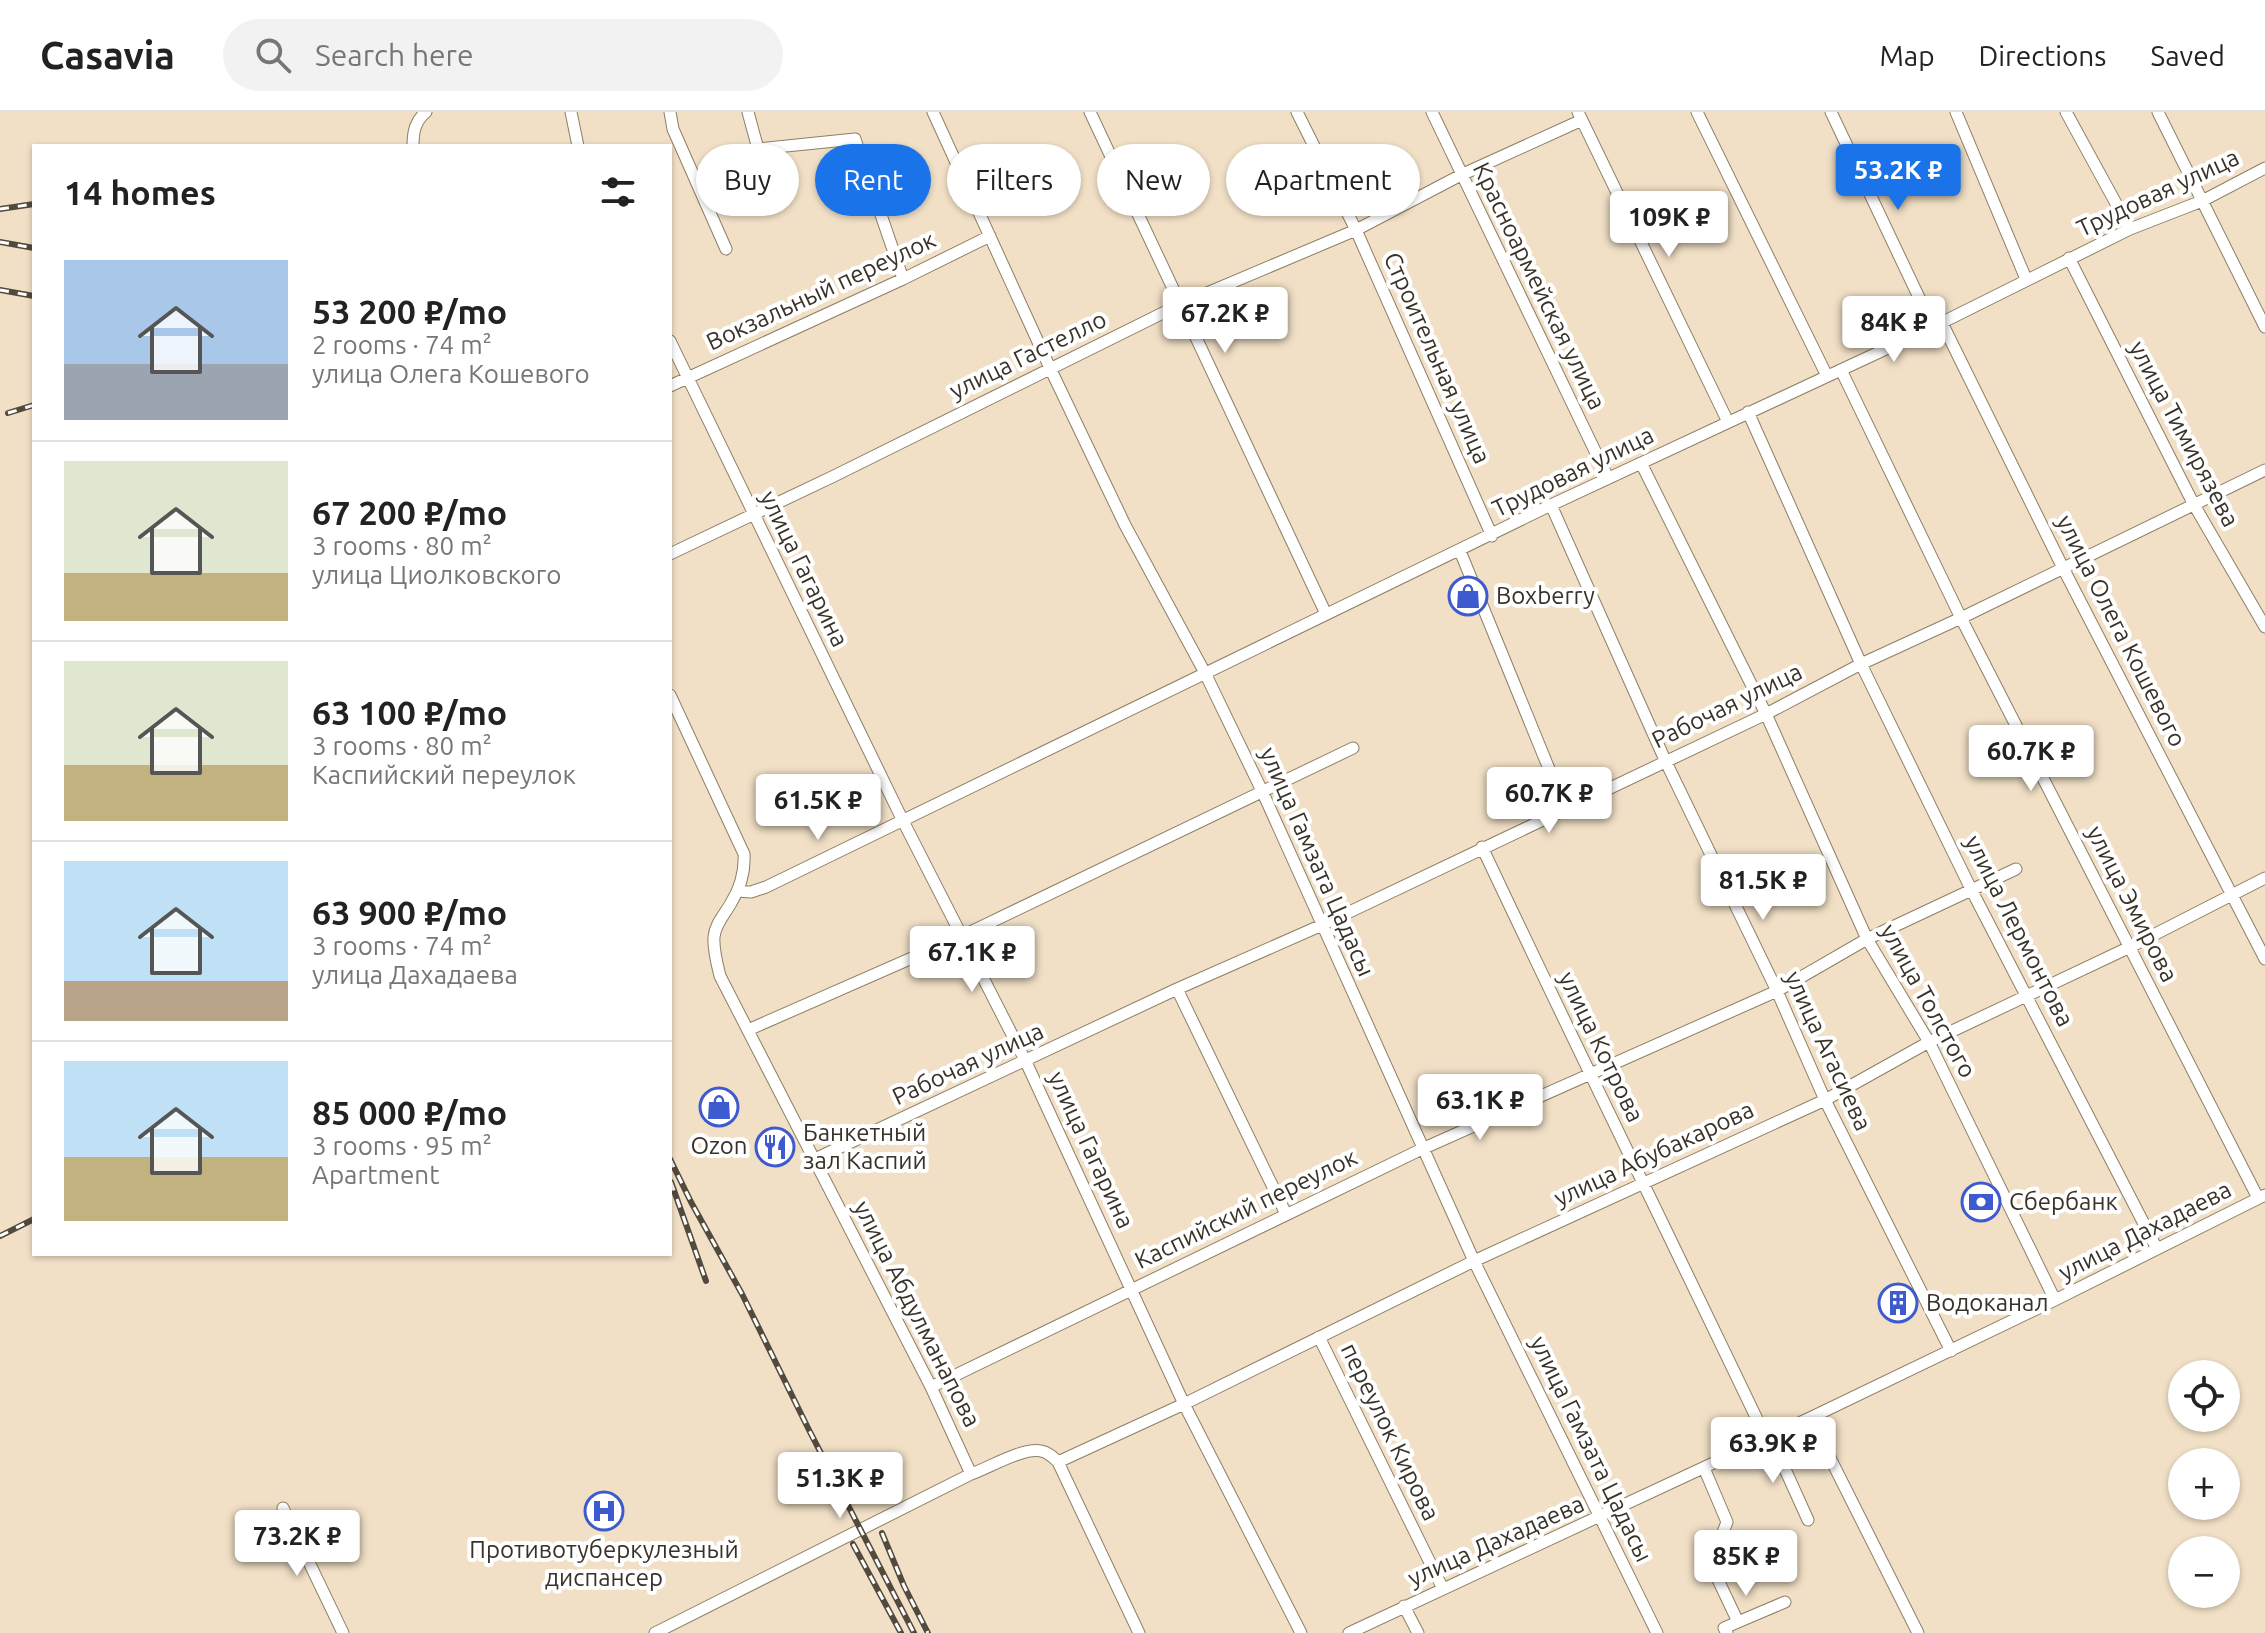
<!DOCTYPE html>
<html lang="en">
<head>
<meta charset="utf-8">
<style>
  body { margin:0; font-family:Ubuntu,sans-serif; background:#f2f2f2; color:#222; height:100vh; display:flex; flex-direction:column; font-size:30px; white-space:nowrap }
  * { box-sizing:border-box; margin:0 }
  p { font-size:26px; color:#767676 }
  .icon { flex:none; width:44px; height:44px; fill:none; stroke:currentColor; stroke-width:2; stroke-linecap:round; stroke-linejoin:round }
  .map { position:relative; flex:1; overflow:hidden }
  .details { position:absolute; left:32px; top:32px; width:640px; height:1112px; display:flex; flex-direction:column; background:#fff; border-radius:0px; box-shadow:0 2px 6px #0004 }
  .details>* { flex:none }
  .top-card { position:absolute; left:696px; top:32px; width:760px; height:72px; display:flex; gap:16px }
  .controls { position:absolute; left:2168px; top:1248px; display:grid; gap:16px }
  .controls a { display:grid; place-items:center; width:72px; height:72px; border-radius:50%; background:#fff; box-shadow:0 2px 6px #0004; font-size:40px }
  .price { position:absolute; translate:-50% -68px; padding:0 18px; border-radius:8px; background:#fff; color:#222; font-size:26px; line-height:52px; filter:drop-shadow(0 2px 4px #0008) }
  .price::after { content:''; position:absolute; left:50%; top:48px; width:24px; height:18px; margin-left:-12px; background:inherit; clip-path:polygon(0 0,100% 0,50% 100%) }
  .price.active { background:#1a73e8; color:#fff }
  ul { padding:0; list-style:none }
  li { display:flex; align-items:center; gap:24px; height:200px; padding:0 32px }
  li+li { border-top:2px solid #e0e0e0 }
  li span { display:grid; place-items:center; flex:none; width:224px; height:160px; border-radius:0px; color:#555 }
  li>.icon { margin-inline-start:auto }
  span .icon { width:96px; height:96px; fill:#fffc; stroke-width:1 }
  li b { font-size:34px }
  h2 { display:flex; justify-content:space-between; align-items:center; height:96px; padding:0 32px; font-size:34px }
  .tag { padding:0 28px; border-radius:36px; background:#fff; box-shadow:0 2px 6px #0004; font-size:28px; line-height:72px }
  .tag.active { background:#1a73e8; color:#fff }
  header { display:flex; align-items:center; gap:48px; box-sizing:border-box; height:112px; padding:0 40px; background:#fff; border-bottom:2px solid #e0e0e0 }
  header strong { font-size:38px }
  nav { display:flex; gap:44px; margin-inline-start:auto; font-size:28px }
  .search { width:560px; height:72px; background:#f2f2f2; display:flex; align-items:center; gap:20px; box-sizing:border-box; padding:0 28px; border-radius:44px; color:#767676; font-size:30px }
  .map>svg:first-child { display:block }
  .lines { fill:none; stroke-linecap:round; stroke-linejoin:round }
  .minor-casing { stroke:#8d7e66; stroke-width:13 }
  .minor { stroke:#fff; stroke-width:11 }
  .rail-casing { stroke:#534a3e; stroke-width:6 }
  .rail { stroke:#fff; stroke-width:3; stroke-dasharray:9; stroke-linecap:butt }
  .labels { text-anchor:middle; stroke-width:8; stroke-linejoin:round; paint-order:stroke }
  .street-label { font-size:24px; fill:#393228; stroke:#fff }
  .poi-label { font-size:24px; fill:#393228; stroke:#fff; text-anchor:start }
</style>
</head>
<body>
<header>
<strong>Casavia</strong>
<div class="search"><svg class="icon" aria-label="search" viewBox="0 0 24 24"><circle cx="10" cy="10" r="6"/><path d="M15 15l6 6"/></svg>Search here</div>
<nav><a>Map</a><a>Directions</a><a>Saved</a></nav>
</header>
<div class="map">
<svg width="2265" height="1521" viewBox="0 0 2265 1521">
  <rect width="100%" height="100%" fill="#f1e0c6"/>
  <g class="lines">
    <defs>
      <path id="minor" d="M571,0L578,34
        M670,0L673,17L726,137
        M748,0L758,37L855,27L903,167
        M933,0L1050,256L1125,413L1205,561L1263,681L1474,1149L1657,1521
        M1090,0L1326,502
        M1297,0L1356,118L1492,424
        M1432,0L1608,366
        M1578,0L1728,310
        M1697,0L1827,264
        M1831,0L1933,215
        M1956,0L2026,167
        M2066,0L2130,117
        M2158,0L2265,215
        M413,34C413,20 415,9 426,0
        M2069,146L2193,391L2265,515
        M1941,209L2063,456L2265,847
        M670,229L902,707L1026,950L1184,1292L1301,1521
        M1841,258L1961,506L2258,1086
        M670,274L903,167L990,124
        M1748,300L1861,552L1971,777L2157,1137
        M1641,351L1766,602L1867,827L1929,930L2055,1188
        M1551,393L1665,648L1777,879L1825,988L1951,1239
        M1460,439L1565,696
        M670,442L834,364L1181,192L1356,118L1461,63L1582,8
        M670,583L744,742C745,759 741,775 731,791C725,802 715,812 714,825C713,837 717,852 720,864L931,1275L971,1362
        M1482,735C1575,933 1672,1129 1766,1326
        M738,779L751,780L766,775L1551,393L1933,215L2130,117L2202,89L2265,56
        M1177,877L1286,1102
        M748,918L962,824L1353,636
        M815,1047L1177,877L1322,813L1766,602L1861,552L1961,506L2265,358
        M1319,1225L1443,1477
        M931,1275L1422,1037L1777,879L1867,827L2016,757
        M1810,1306L1918,1521
        M1770,1324L1808,1408
        M1058,1350L1184,1292L1474,1149L1825,988L1929,930L2130,835L2265,766
        M1704,1356L1727,1410L1720,1428L1704,1438L1738,1510L1724,1516L1727,1521
        M283,1396L343,1521
        M1404,1494L1418,1521
        M1738,1510L1785,1490
        M655,1521L971,1362C989,1356 1023,1335 1041,1339C1048,1340 1053,1345 1058,1350L1139,1521
        M1349,1521L1810,1306L2055,1188L2265,1083"/>
    </defs>
    <use href="#minor" class="minor-casing"/>
    <use href="#minor" class="minor"/>
    <defs>
      <path id="rail" d="M0,97L34,92
        M0,130L34,136
        M0,178L34,184
        M8,301L34,293
        M670,1047L691,1090L742,1182L809,1318L914,1521
        M671,1070L706,1169
        M0,1124L34,1107
        M882,1421L904,1474L928,1521
        M853,1432L901,1521"/>
    </defs>
    <use href="#rail" class="rail-casing"/>
    <use href="#rail" class="rail"/>
  </g>
  <defs>
    <symbol id="shop-ring" viewBox="-11 -11 22 22"><circle r="9.5" fill="#fff" stroke="#3d5bce" stroke-width="1.5"/><path d="M-5-2.5h2.3a2.7 3.5 0 0 1 5.4 0H5L5.5 6h-11ZM-1.5-2.5h3a1.5 2.3 0 0 0-3 0Z" fill="#3d5bce"/></symbol>
    <symbol id="restaurant-ring" viewBox="-11 -11 22 22"><circle r="9.5" fill="#fff" stroke="#3d5bce" stroke-width="1.5"/><path d="M-5-6h1v4h1v-4h1v4h1v-4h1v5L-1.5 .5V6h-2V.5L-5-1ZM5-6V6H3V1.5H1.5Q1.5-4 5-6Z" fill="#3d5bce"/></symbol>
    <symbol id="bank-ring" viewBox="-11 -11 22 22"><circle r="9.5" fill="#fff" stroke="#3d5bce" stroke-width="1.5"/><path d="M-6-4H6V4H-6ZM0-2.3a2.3 2.3 0 1 0 0 4.6a2.3 2.3 0 1 0 0-4.6Z" fill="#3d5bce"/></symbol>
    <symbol id="building-ring" viewBox="-11 -11 22 22"><circle r="9.5" fill="#fff" stroke="#3d5bce" stroke-width="1.5"/><path d="M-4-6H4V6H1V3H-1V6H-4ZM-2.5-4.3h1.7v1.8h-1.7ZM.8-4.3h1.7v1.8H.8ZM-2.5-1h1.7V.8h-1.7ZM.8-1h1.7V.8H.8Z" fill="#3d5bce"/></symbol>
    <symbol id="hospital-ring" viewBox="-11 -11 22 22"><circle r="9.5" fill="#fff" stroke="#3d5bce" stroke-width="1.5"/><path d="M-5-5h3v3.5h4V-5h3V5h-3V1.5h-4V5h-3Z" fill="#3d5bce"/></symbol>
  </defs>
  <g fill-rule="evenodd">
    <use href="#shop-ring" x="1446" y="462" width="44" height="44"/>
    <use href="#shop-ring" x="697" y="973" width="44" height="44"/>
    <use href="#restaurant-ring" x="753" y="1013" width="44" height="44"/>
    <use href="#bank-ring" x="1959" y="1068" width="44" height="44"/>
    <use href="#building-ring" x="1876" y="1169" width="44" height="44"/>
    <use href="#hospital-ring" x="582" y="1377" width="44" height="44"/>
  </g>
  <g class="labels">
    <g class="street-label">
      <text transform="translate(2158 81) rotate(-25)" y="8">Трудовая улица</text>
      <text transform="translate(1539 174) rotate(64)" y="8">Красноармейская улица</text>
      <text transform="translate(821 179) rotate(-25)" y="8">Вокзальный переулок</text>
      <text transform="translate(1028 243) rotate(-26)" y="8">улица Гастелло</text>
      <text transform="translate(1437 246) rotate(66)" y="8">Строительная улица</text>
      <text transform="translate(2184 322) rotate(62)" y="8">улица Тимирязева</text>
      <text transform="translate(1573 360) rotate(-26)" y="8">Трудовая улица</text>
      <text transform="translate(804 457) rotate(64)" y="8">улица Гагарина</text>
      <text transform="translate(2121 519) rotate(63)" y="8">улица Олега Кошевого</text>
      <text transform="translate(1727 594) rotate(-26)" y="8">Рабочая улица</text>
      <text transform="translate(1317 750) rotate(66)" y="8">улица Гамзата Цадасы</text>
      <text transform="translate(2132 792) rotate(63)" y="8">улица Эмирова</text>
      <text transform="translate(2019 819) rotate(63)" y="8">улица Лермонтова</text>
      <text transform="translate(1928 889) rotate(61)" y="8">улица Толстого</text>
      <text transform="translate(1601 935) rotate(64)" y="8">улица Котрова</text>
      <text transform="translate(1828 939) rotate(65)" y="8">улица Агасиева</text>
      <text transform="translate(968 952) rotate(-25)" y="8">Рабочая улица</text>
      <text transform="translate(1091 1038) rotate(65)" y="8">улица Гагарина</text>
      <text transform="translate(1654 1042) rotate(-25)" y="8">улица Абубакарова</text>
      <text transform="translate(1246 1097) rotate(-26)" y="8">Каспийский переулок</text>
      <text transform="translate(2145 1119) rotate(-27)" y="8">улица Дахадаева</text>
      <text transform="translate(917 1202) rotate(63)" y="8">улица Абдулманапова</text>
      <text transform="translate(1390 1320) rotate(64)" y="8">переулок Кирова</text>
      <text transform="translate(1591 1337) rotate(64)" y="8">улица Гамзата Цадасы</text>
      <text transform="translate(1496 1429) rotate(-24)" y="8">улица Дахадаева</text>
    </g>
    <g class="poi-label">
      <text x="1496" y="492">Boxberry</text>
      <text x="803" y="1029">Банкетный<tspan x="803" dy="28">зал Каспий</tspan></text>
      <text x="719" y="1042" text-anchor="middle">Ozon</text>
      <text x="2009" y="1098">Сбербанк</text>
      <text x="1926" y="1199">Водоканал</text>
      <text x="604" y="1446" text-anchor="middle">Противотуберкулезный<tspan x="604" dy="28">диспансер</tspan></text>
    </g>
  </g>
</svg>
<div class="controls">
<a><svg class="icon" aria-label="locate" viewBox="0 0 24 24"><circle cx="12" cy="12" r="6"/><path d="M12 2v4M12 18v4M2 12h4M18 12h4"/></svg></a>
<a>+</a>
<a>−</a>
</div>
<b class="price active" style="left:1898px;top:100px">53.2K ₽</b>
<b class="price" style="left:1669px;top:147px">109K ₽</b>
<b class="price" style="left:1225px;top:243px">67.2K ₽</b>
<b class="price" style="left:1894px;top:252px">84K ₽</b>
<b class="price" style="left:2031px;top:681px">60.7K ₽</b>
<b class="price" style="left:1549px;top:723px">60.7K ₽</b>
<b class="price" style="left:818px;top:730px">61.5K ₽</b>
<b class="price" style="left:1763px;top:810px">81.5K ₽</b>
<b class="price" style="left:972px;top:882px">67.1K ₽</b>
<b class="price" style="left:1480px;top:1030px">63.1K ₽</b>
<b class="price" style="left:1773px;top:1373px">63.9K ₽</b>
<b class="price" style="left:840px;top:1408px">51.3K ₽</b>
<b class="price" style="left:297px;top:1466px">73.2K ₽</b>
<b class="price" style="left:1746px;top:1486px">85K ₽</b>
<div class="top-card">
<a class="tag">Buy</a>
<a class="tag active">Rent</a>
<a class="tag">Filters</a>
<a class="tag">New</a>
<a class="tag">Apartment</a>
</div>
<section class="details">
<h2>14 homes<svg class="icon" aria-label="filters" viewBox="0 0 24 24"><path d="M4 7h16M4 17h16"/><circle cx="9" cy="7" r="2"/><circle cx="15" cy="17" r="2"/></svg></h2>
<ul>
<li><span style="background:linear-gradient(#a9c7e8 65%,#9aa5b1 0)"><svg class="icon" aria-label="home" viewBox="0 0 24 24"><path d="M3 11l9-7 9 7M6 9v11h12V9"/></svg></span><div><b>53 200 ₽/mo</b><p>2 rooms · 74 m²</p><p>улица Олега Кошевого</p></div></li>
<li><span style="background:linear-gradient(#dfe7d0 70%,#c2b280 0)"><svg class="icon" aria-label="home" viewBox="0 0 24 24"><path d="M3 11l9-7 9 7M6 9v11h12V9"/></svg></span><div><b>67 200 ₽/mo</b><p>3 rooms · 80 m²</p><p>улица Циолковского</p></div></li>
<li><span style="background:linear-gradient(#dfe7d0 65%,#c2b280 0)"><svg class="icon" aria-label="home" viewBox="0 0 24 24"><path d="M3 11l9-7 9 7M6 9v11h12V9"/></svg></span><div><b>63 100 ₽/mo</b><p>3 rooms · 80 m²</p><p>Каспийский переулок</p></div></li>
<li><span style="background:linear-gradient(#bfe0f5 75%,#b9a48a 0)"><svg class="icon" aria-label="home" viewBox="0 0 24 24"><path d="M3 11l9-7 9 7M6 9v11h12V9"/></svg></span><div><b>63 900 ₽/mo</b><p>3 rooms · 74 m²</p><p>улица Дахадаева</p></div></li>
<li><span style="background:linear-gradient(#bfe0f5 60%,#c2b280 0)"><svg class="icon" aria-label="home" viewBox="0 0 24 24"><path d="M3 11l9-7 9 7M6 9v11h12V9"/></svg></span><div><b>85 000 ₽/mo</b><p>3 rooms · 95 m²</p><p>Apartment</p></div></li>
</ul>
</section>
</div>
</body>
</html>
